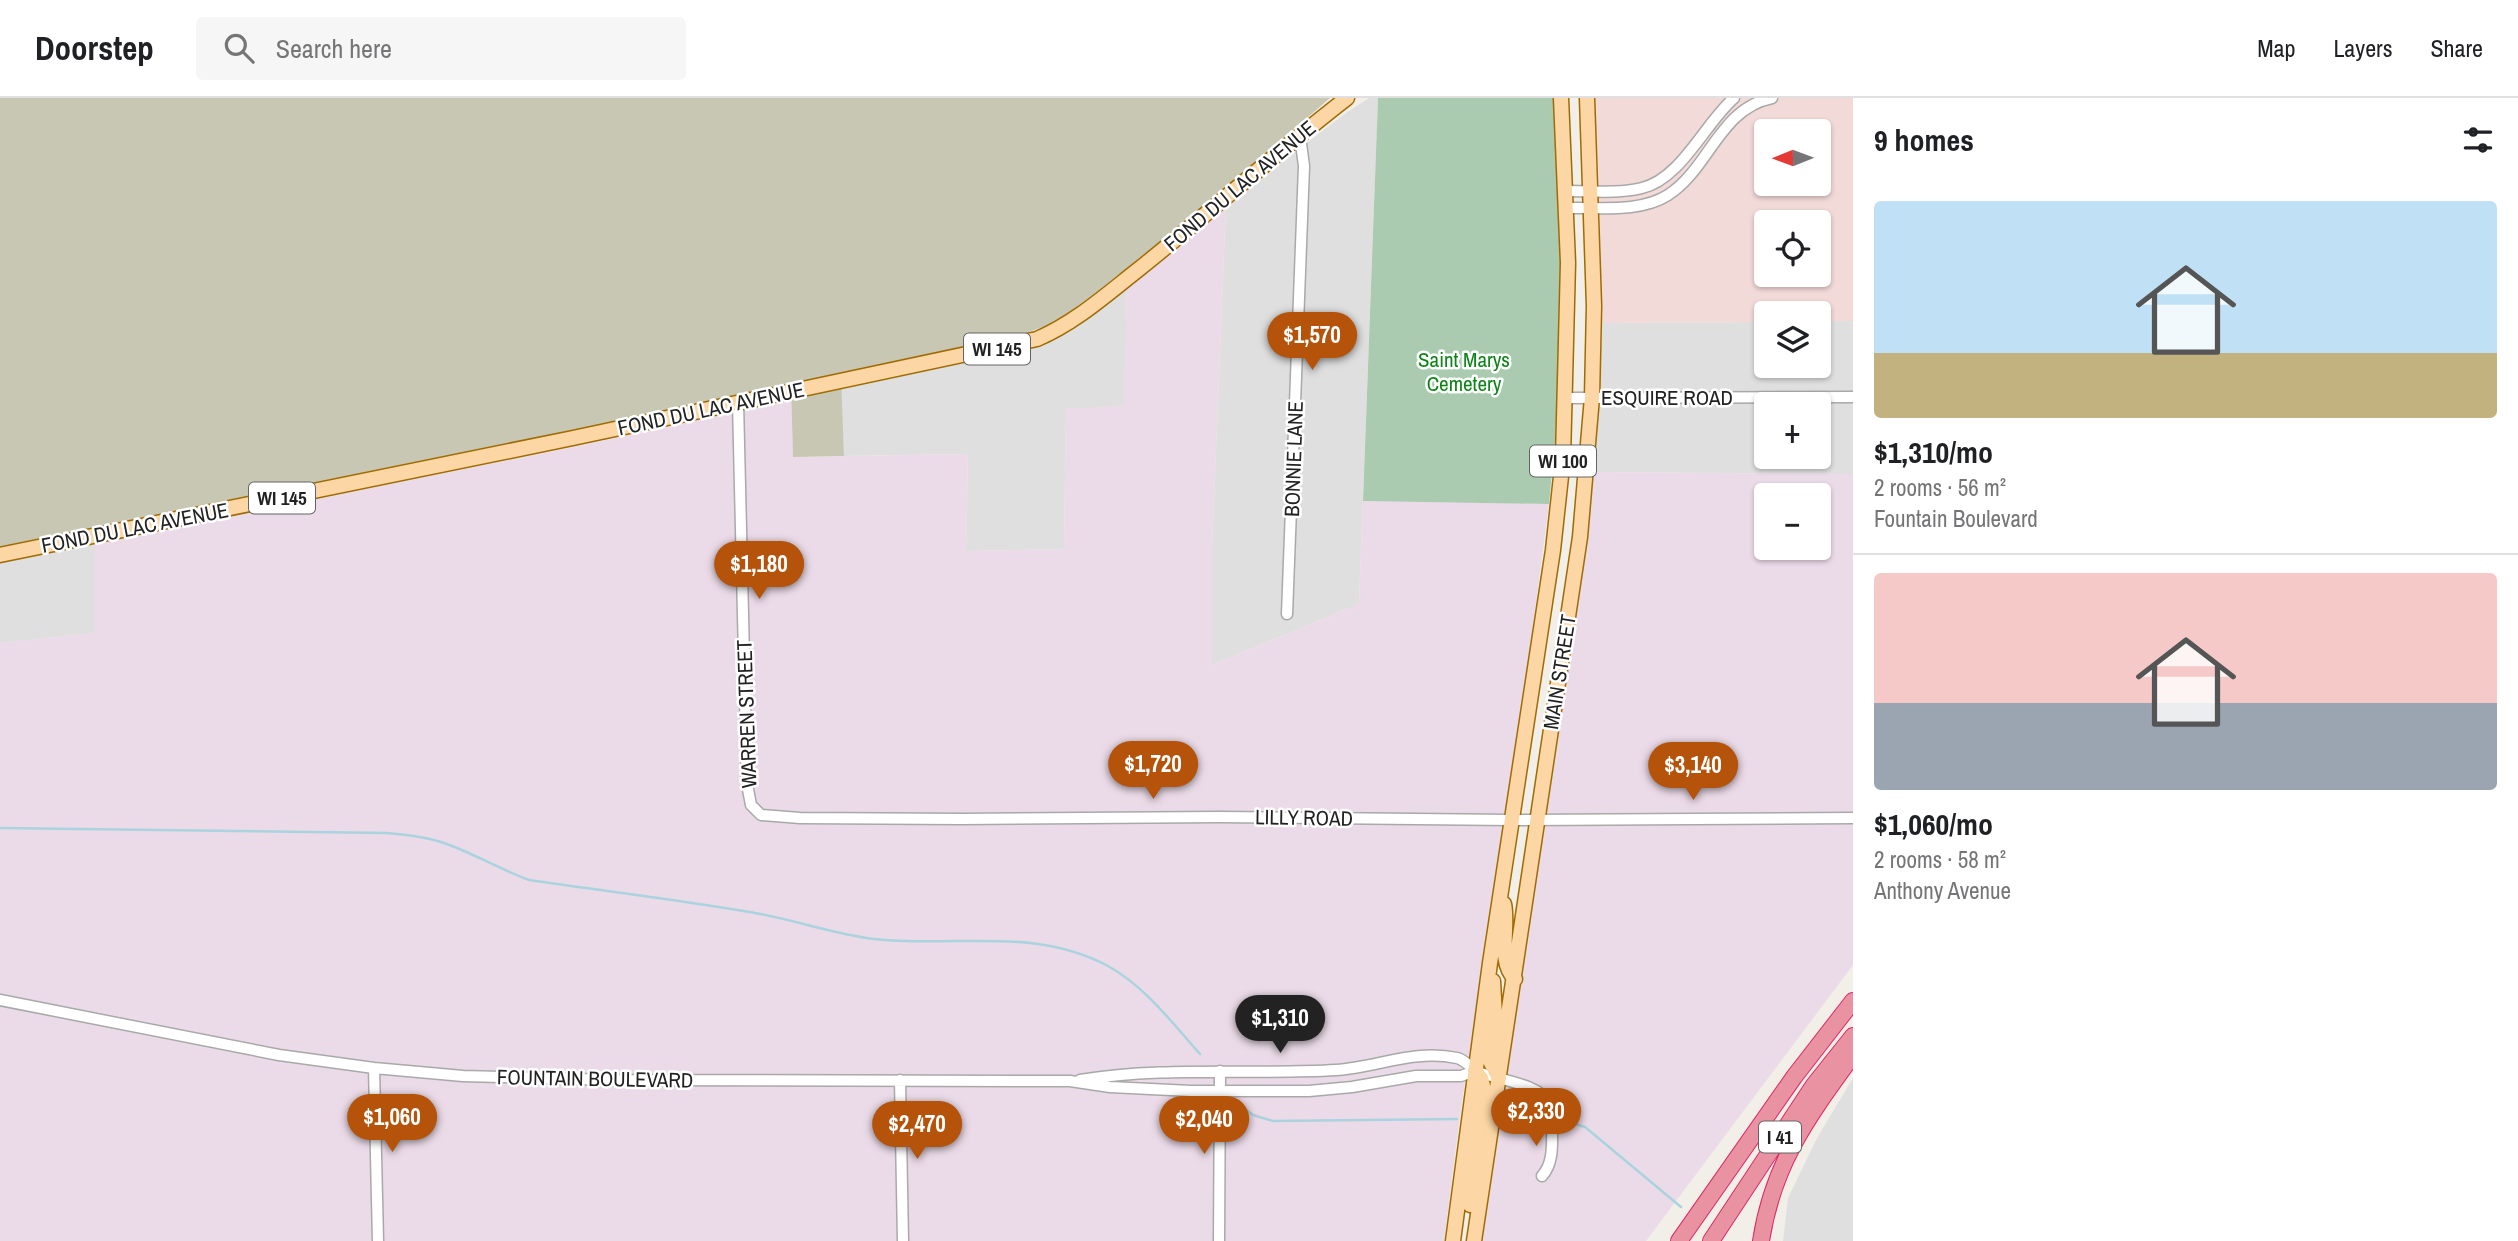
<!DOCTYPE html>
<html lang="en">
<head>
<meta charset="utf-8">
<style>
  body { margin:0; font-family:"Archivo Narrow",sans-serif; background:#f6f6f6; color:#202124; height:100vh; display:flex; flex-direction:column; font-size:26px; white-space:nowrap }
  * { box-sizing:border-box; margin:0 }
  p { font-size:23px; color:#757577 }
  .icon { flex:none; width:38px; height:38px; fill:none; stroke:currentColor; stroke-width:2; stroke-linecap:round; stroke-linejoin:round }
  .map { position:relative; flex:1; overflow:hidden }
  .details { display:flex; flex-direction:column; background:#fff; width:665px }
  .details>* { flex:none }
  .needle { width:46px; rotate:269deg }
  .buttons { position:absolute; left:1754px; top:21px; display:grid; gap:14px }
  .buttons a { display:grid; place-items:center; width:77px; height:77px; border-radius:7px; background:#fff; box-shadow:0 2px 5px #0004; font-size:35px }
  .price { position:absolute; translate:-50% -60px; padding:0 16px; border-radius:24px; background:#b45309; color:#fff; font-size:23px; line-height:46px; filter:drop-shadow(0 2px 4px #0008) }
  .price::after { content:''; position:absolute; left:50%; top:42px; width:21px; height:16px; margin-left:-10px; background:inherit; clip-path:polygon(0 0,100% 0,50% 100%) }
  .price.on { background:#222; color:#fff }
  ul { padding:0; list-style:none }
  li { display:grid; align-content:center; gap:14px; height:371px; padding:0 21px }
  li+li { border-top:2px solid #e0e0e0 }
  li span { display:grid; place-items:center; height:217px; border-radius:7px; color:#555 }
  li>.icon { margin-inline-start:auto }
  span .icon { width:126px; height:126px; fill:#fffc; stroke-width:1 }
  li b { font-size:30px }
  h2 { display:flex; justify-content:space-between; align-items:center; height:84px; padding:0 21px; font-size:30px }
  header { display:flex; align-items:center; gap:42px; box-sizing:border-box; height:98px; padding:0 35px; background:#fff; border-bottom:2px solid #e0e0e0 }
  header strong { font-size:33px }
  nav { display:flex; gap:38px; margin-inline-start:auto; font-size:24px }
  .search { width:490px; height:63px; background:#f6f6f6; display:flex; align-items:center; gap:18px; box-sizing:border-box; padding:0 24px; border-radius:7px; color:#757577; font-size:26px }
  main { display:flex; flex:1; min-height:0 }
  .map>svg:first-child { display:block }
  .residential { fill:#e0dfdf; fill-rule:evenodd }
  .commercial { fill:#f2dad9; fill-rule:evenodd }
  .industrial { fill:#ebdbe8; fill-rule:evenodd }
  .construction { fill:#c7c7b4 }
  .cemetery { fill:#aacbaf }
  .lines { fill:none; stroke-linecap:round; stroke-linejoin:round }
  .stream { stroke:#aad3df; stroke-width:2.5 }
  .minor-casing { stroke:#a9a9a9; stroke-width:13 }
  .major-casing { stroke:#a06b00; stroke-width:17 }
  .highway-casing { stroke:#dc2a67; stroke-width:18 }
  .minor { stroke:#fff; stroke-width:10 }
  .major { stroke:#fcd6a4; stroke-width:14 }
  .highway { stroke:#e892a2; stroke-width:16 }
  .labels { text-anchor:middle; stroke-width:5; stroke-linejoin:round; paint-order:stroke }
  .shield { fill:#fff; stroke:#646464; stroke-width:2 }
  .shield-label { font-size:19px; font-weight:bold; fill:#222 }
  .street-label { font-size:21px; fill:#222; stroke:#fff }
  .park-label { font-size:21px; fill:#0c8416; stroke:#fff }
</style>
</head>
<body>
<header>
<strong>Doorstep</strong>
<div class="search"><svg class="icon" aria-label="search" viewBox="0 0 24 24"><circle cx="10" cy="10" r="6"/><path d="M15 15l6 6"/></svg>Search here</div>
<nav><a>Map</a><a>Layers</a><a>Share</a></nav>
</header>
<main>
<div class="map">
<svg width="1853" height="1143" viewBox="0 0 1853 1143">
  <rect width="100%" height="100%" fill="#f2efe9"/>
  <path class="residential" d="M1369,0H1378L1359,506L1212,567V449L1226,106L1346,15Z
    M1127,187L1125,308L1066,312L1064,451L966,453L968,356L844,358L841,291L1037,247L1070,234Z
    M1818,223H1853V376L1593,374L1598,322L1602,225L1766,224V268H1818ZM1766,306H1818V359H1766Z
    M94,446L95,535L0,545V465Z
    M1853,980V1143H1783L1788,1100L1817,1040Z"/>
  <path class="commercial" d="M1594,0H1853V223H1818V215H1766V224L1602,225L1598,61ZM1766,33H1818V86H1766ZM1766,124H1818V177H1766Z"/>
  <path class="industrial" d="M1226,106L1212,449V567L1359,506L1363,403L1549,406L1526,581L1461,1010L1444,1143H0V545L94,535V446L578,348L792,302L793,359L968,356L966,453L1064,451L1066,311L1124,308L1127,187Z
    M1593,374L1853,376V867L1646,1143H1482L1486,1102L1568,569ZM1766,397H1818V450H1766Z"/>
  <path class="construction" d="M0,0H1330L1223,93L1088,201L1054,225L1012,240L841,277L844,358L793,359L791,287L0,451Z"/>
  <path class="cemetery" d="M1378,0H1553C1560,92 1563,185 1559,278C1558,320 1553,363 1549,406L1363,403Z"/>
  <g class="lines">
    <path class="stream" d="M0,730L386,735C408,737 431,739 452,748C478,758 502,772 529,782C604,793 680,802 755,815C795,822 834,836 874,841C955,850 1033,828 1108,868C1146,889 1172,925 1200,956
      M1239,1007L1253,1017L1273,1023L1457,1021
      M1503,1024L1514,1026L1549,1023
      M1555,1024H1569L1585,1029L1681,1109"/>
    <defs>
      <path id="minor" d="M1566,93C1591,93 1618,96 1642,90C1681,81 1705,25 1734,0
        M1567,110C1599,109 1640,115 1668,97C1709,71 1720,10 1772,0
        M1566,300L1853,299
        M738,304L747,686L751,707L761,717L800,720L961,721L1219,719L1512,722L1853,720
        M1287,516L1304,68L1300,38
        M0,902L279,957L374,970L463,978L614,982L1070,983L1110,989L1191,993H1309L1352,989L1416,978H1461L1475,973
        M374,970L378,1143
        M900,982L903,1143
        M1080,982C1165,968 1251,977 1336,972C1378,969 1414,951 1457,960C1466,962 1471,971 1479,974C1498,982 1541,986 1550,1006C1552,1013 1552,1021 1552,1027C1552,1045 1554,1065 1542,1078
        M1219,1143L1220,973"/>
      <path id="major" d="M0,457L573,340L1037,241C1075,225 1107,196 1139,171C1209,115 1276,55 1347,0
        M1504,806C1509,829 1497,863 1515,881
        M1493,883L1495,918L1490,963L1499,980
        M1470,1107L1484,992L1481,980L1475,973
        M1453,1143L1490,865L1553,452L1563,360L1568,165L1561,0
        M1474,1143L1580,439L1592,299L1594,208L1587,0"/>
      <path id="highway" d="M1679,1143L1794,979L1853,903
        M1711,1143L1814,987L1853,938
        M1761,1143C1773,1065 1808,1019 1853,957"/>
    </defs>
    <use href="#minor" class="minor-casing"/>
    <use href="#major" class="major-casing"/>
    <use href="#highway" class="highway-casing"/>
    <use href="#minor" class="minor"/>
    <use href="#major" class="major"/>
    <use href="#highway" class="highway"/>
  </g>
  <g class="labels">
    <g class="shield">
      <rect x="964" y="235.5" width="66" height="31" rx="5"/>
      <rect x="1530" y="347.5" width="66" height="31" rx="5"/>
      <rect x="249" y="384.5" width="66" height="31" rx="5"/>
      <rect x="1759" y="1023.5" width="42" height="31" rx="5"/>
    </g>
    <g class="shield-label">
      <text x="997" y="258">WI 145</text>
      <text x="1563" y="370">WI 100</text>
      <text x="282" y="407">WI 145</text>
      <text x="1780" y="1046">I 41</text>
    </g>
    <g class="street-label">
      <text transform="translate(1240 88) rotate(-40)" y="7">FOND DU LAC AVENUE</text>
      <text x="1667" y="307">ESQUIRE ROAD</text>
      <text transform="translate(711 311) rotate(-12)" y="7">FOND DU LAC AVENUE</text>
      <text transform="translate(1294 361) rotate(-88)" y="7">BONNIE LANE</text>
      <text transform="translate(135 430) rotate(-11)" y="7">FOND DU LAC AVENUE</text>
      <text transform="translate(1560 574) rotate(-81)" y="7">MAIN STREET</text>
      <text transform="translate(747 616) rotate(-92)" y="7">WARREN STREET</text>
      <text transform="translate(1304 720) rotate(1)" y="7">LILLY ROAD</text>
      <text transform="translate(595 981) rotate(1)" y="7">FOUNTAIN BOULEVARD</text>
    </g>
    <g class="park-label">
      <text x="1464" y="269">Saint Marys<tspan x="1464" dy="24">Cemetery</tspan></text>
    </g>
  </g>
</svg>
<div class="buttons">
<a><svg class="needle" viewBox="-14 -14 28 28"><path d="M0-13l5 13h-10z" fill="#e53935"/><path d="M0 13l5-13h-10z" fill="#757577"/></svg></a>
<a><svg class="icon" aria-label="locate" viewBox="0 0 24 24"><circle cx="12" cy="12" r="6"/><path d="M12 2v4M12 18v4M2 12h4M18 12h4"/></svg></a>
<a><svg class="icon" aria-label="layers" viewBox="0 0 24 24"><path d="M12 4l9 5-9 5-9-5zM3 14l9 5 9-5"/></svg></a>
<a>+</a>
<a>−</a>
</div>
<b class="price" style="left:1312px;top:274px">$1,570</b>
<b class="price" style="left:759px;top:503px">$1,180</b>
<b class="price" style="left:1153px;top:703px">$1,720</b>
<b class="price" style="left:1693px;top:704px">$3,140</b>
<b class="price on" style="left:1280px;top:957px">$1,310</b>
<b class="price" style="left:1536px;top:1050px">$2,330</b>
<b class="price" style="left:392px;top:1056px">$1,060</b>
<b class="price" style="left:1204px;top:1058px">$2,040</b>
<b class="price" style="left:917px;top:1063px">$2,470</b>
</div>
<section class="details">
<h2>9 homes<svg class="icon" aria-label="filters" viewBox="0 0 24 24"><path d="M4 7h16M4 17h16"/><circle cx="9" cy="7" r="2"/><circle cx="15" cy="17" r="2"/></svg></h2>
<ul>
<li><span style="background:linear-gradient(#bfe0f5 70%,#c2b280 0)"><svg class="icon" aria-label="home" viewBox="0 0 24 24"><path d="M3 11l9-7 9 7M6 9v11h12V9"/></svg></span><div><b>$1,310/mo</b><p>2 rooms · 56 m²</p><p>Fountain Boulevard</p></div></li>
<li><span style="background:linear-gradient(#f6c9c9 60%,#9aa5b1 0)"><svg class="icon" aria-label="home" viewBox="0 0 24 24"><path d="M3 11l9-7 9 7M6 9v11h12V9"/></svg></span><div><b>$1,060/mo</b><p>2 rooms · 58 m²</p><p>Anthony Avenue</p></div></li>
</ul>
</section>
</main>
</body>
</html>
